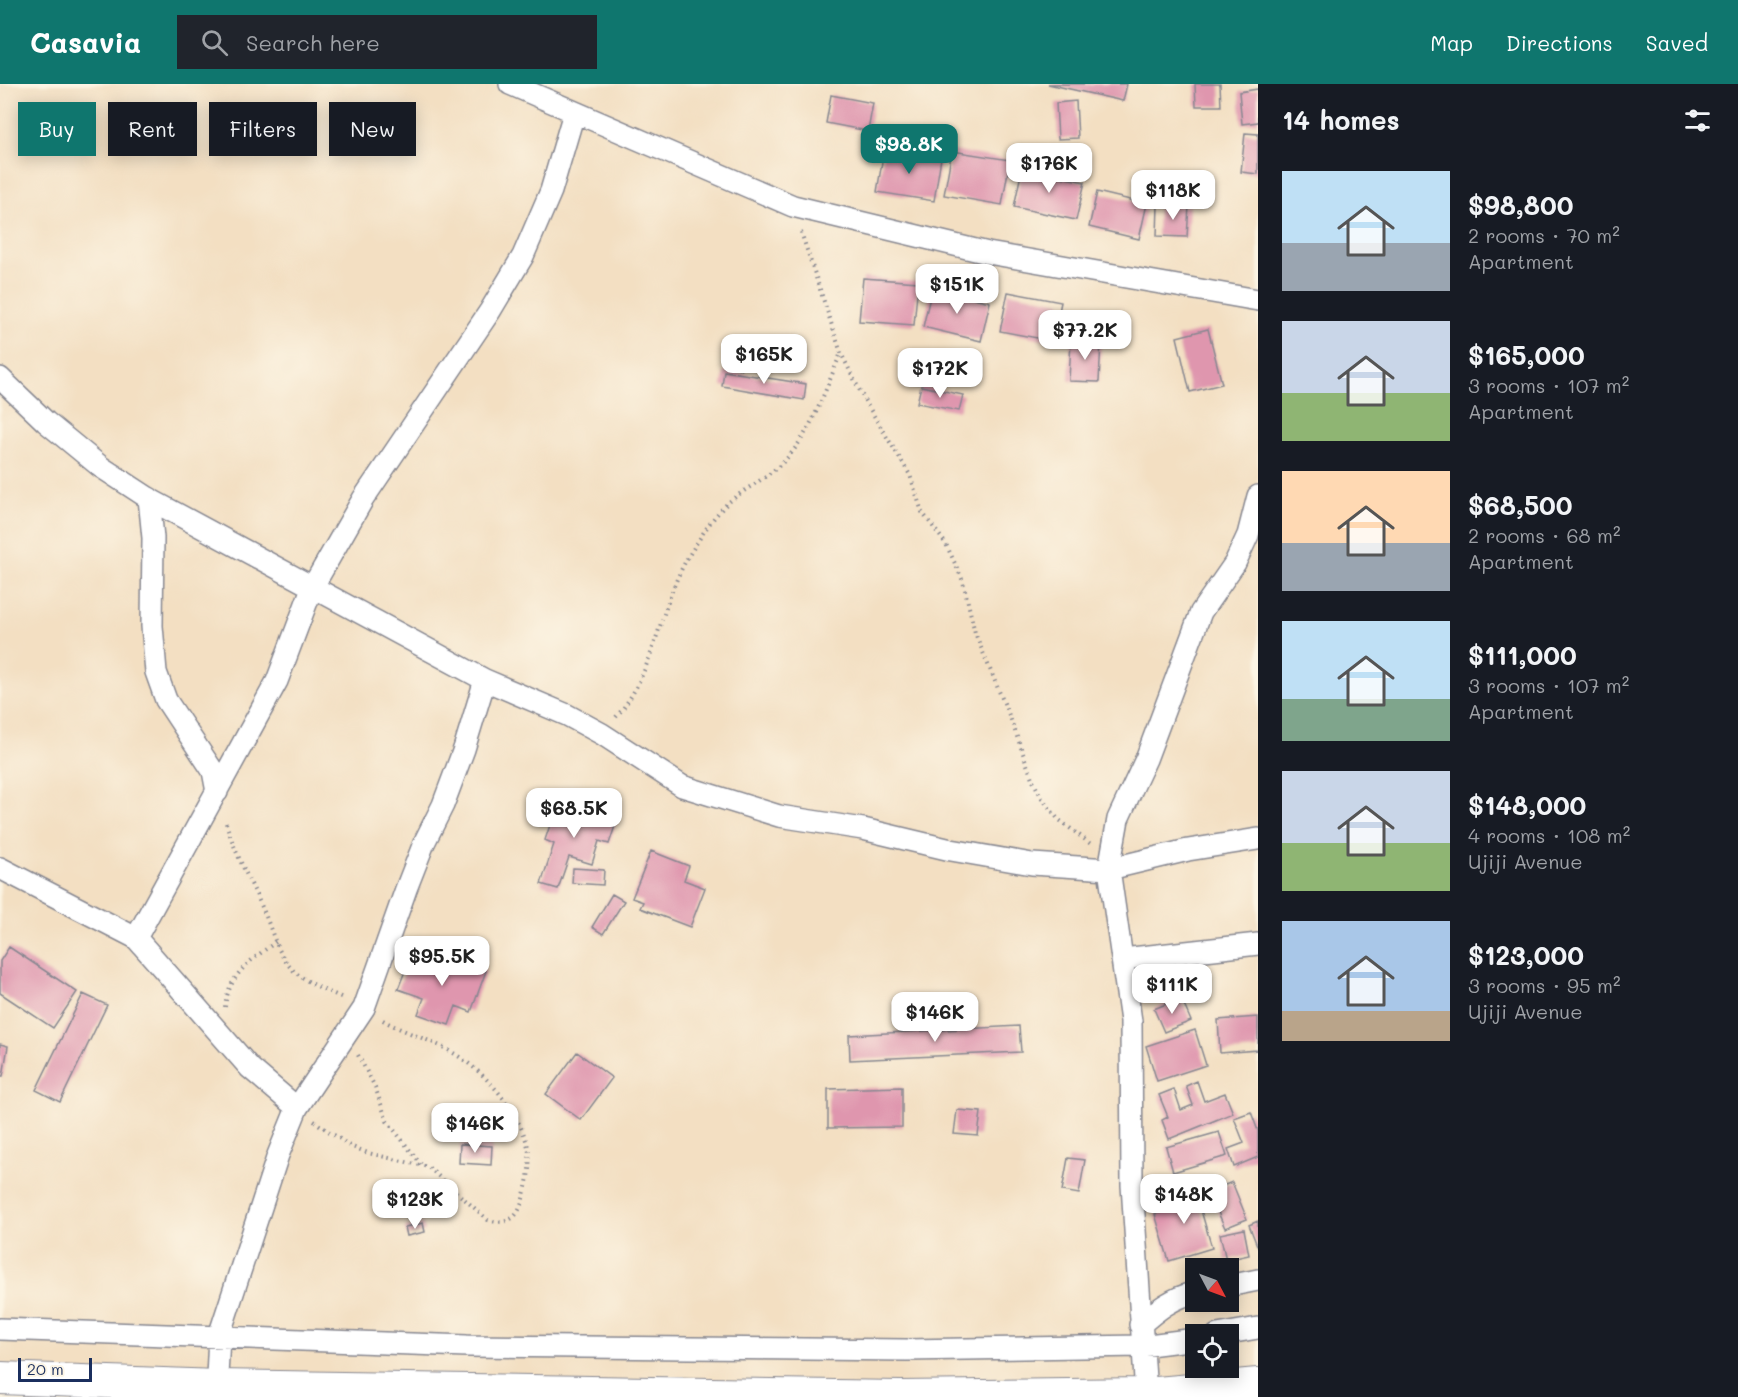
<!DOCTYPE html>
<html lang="en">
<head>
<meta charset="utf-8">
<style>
  body { margin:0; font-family:Mali,sans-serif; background:#20242c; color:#f1f3f6; height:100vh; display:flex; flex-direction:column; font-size:22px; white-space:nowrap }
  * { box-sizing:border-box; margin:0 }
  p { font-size:20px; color:#9ea1a6 }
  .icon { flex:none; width:33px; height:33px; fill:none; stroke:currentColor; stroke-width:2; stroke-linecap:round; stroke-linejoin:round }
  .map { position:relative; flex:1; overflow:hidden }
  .panel { display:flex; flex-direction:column; background:#171b24; width:480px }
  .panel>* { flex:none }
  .hud { position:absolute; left:18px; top:18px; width:570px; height:54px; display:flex; gap:12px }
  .needle { width:39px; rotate:131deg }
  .controls { position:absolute; left:1185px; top:1174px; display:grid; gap:12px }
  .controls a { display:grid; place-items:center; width:54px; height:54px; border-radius:0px; background:#171b24; box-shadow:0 3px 15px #0003; font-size:30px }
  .scale { position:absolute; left:18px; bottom:15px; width:74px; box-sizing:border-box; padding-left:6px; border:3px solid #1b2f5e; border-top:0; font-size:16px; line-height:21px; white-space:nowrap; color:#1b2f5e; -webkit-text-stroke:4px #fcf5e5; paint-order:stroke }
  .price { position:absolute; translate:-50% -51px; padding:0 14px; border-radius:12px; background:#fff; color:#222; font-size:20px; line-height:39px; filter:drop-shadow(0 2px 3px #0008) }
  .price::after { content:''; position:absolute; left:50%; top:36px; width:18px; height:14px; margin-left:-9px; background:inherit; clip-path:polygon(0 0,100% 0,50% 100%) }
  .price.selected { background:#0f766e; color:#fff }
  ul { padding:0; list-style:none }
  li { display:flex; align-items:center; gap:18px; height:150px; padding:0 24px }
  li span { display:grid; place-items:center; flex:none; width:168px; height:120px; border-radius:0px; color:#555 }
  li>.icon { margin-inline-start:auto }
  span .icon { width:72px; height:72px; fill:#fffc; stroke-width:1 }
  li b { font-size:26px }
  h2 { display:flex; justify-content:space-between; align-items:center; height:72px; padding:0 24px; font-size:26px }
  .pill { padding:0 21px; border-radius:0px; background:#171b24; box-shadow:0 3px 15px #0003; font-size:21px; line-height:54px }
  .pill.selected { background:#0f766e; color:#fff }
  header { display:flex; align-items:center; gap:36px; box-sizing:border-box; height:84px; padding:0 30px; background:#0f766e; color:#fff }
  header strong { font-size:28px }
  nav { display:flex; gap:33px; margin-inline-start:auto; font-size:21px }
  .search { width:420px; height:54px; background:#20242c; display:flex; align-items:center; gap:15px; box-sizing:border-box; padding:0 21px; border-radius:0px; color:#9ea1a6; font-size:22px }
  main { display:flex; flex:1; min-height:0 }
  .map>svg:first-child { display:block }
  .building { fill:#df96ae }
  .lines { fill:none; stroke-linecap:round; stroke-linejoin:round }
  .street-casing { stroke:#878790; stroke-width:24 }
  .secondary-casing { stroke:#878790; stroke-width:34 }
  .path { stroke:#878790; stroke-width:4; stroke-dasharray:1.5 4.5; stroke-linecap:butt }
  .street { stroke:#fff; stroke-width:21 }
  .secondary { stroke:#fff; stroke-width:32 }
</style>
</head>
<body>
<header>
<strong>Casavia</strong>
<div class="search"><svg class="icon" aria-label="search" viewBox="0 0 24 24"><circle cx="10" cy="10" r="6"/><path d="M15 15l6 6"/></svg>Search here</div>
<nav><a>Map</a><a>Directions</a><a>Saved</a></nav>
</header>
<main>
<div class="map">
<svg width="1258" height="1313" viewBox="0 0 1258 1313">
  <rect width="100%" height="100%" fill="#fcf5e5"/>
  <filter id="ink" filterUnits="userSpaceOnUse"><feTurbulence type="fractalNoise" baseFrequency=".0167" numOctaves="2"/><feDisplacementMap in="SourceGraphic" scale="12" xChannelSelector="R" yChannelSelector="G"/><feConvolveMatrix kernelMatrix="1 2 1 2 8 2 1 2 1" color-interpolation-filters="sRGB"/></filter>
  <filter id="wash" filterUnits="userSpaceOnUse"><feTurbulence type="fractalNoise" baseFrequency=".008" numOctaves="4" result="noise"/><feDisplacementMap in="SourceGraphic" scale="24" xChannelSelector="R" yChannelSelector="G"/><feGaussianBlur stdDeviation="1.35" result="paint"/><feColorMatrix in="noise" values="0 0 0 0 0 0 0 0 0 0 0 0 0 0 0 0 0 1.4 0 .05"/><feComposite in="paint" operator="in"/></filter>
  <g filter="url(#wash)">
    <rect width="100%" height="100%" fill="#f3dfc2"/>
    <g id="blocks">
      <path class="building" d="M1048,0H1127L1123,17Z
        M1195,0H1220L1221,22H1196Z
        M1258,5V38L1242,40L1239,8Z
        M831,11L873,19L868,47L826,39Z
        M1076,17L1078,54L1058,55L1056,19Z
        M1245,49L1258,50V90L1241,88Z
        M884,66L941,74L934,117L877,108Z
        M952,67L1010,76L1002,121L944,111Z
        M1022,85L1085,98L1076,136L1014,123Z
        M1097,108L1147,120L1139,155L1089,143Z
        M1158,121L1189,122L1187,153L1157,152Z
        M863,194L918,198L914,241L859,237Z
        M932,204L990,218L981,257L923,243Z
        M1008,208L1061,218L1053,257L1000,247Z
        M1208,245L1222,300L1190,308L1177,253Z
        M1071,256L1101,257L1099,298L1069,297Z
        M741,257L754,265L741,286L727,277Z
        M910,276L924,279L918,300L905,297Z
        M724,287L806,300L804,316L722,302Z
        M921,302L963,311L959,327L917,319Z
        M558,717L617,736L609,760L599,757L592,780L569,773L558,805L541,800L554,760L545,756Z
        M651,767L689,782L684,796L705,804L690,843L640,824L643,818L632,814Z
        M573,784L604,786L603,801L572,799Z
        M612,810L624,817L603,850L592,843Z
        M9,863L77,908L53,944L0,909V877Z
        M423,865L437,870L433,880L450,886L454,876L486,887L471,928L456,922L449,941L418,930L424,914L398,905L407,882L416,885Z
        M83,910L107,921L60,1018L36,1006Z
        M1181,914L1191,937L1164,948L1154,925Z
        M1258,933V966L1220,969L1218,936Z
        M1019,942L1021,968L850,976L849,951Z
        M1195,946L1206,981L1157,997L1146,962Z
        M0,960L8,962L3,992H0Z
        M577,968L612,994L581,1036L546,1010Z
        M1197,997L1204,1017L1225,1009L1233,1029L1169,1055L1162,1036L1168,1033L1159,1011L1174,1005L1181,1026L1193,1021L1186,1002Z
        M902,1003V1043L828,1044V1005Z
        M957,1026L981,1028L978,1052L954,1050Z
        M1251,1028L1258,1047V1073L1234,1083L1228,1065L1244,1059L1234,1034Z
        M1219,1048L1227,1072L1173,1088L1166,1063Z
        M460,1060L492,1062L491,1081L459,1079Z
        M1068,1074L1085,1076L1079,1110L1062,1107Z
        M1232,1098L1247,1135L1225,1144L1209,1108Z
        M1193,1099L1212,1164L1169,1177L1155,1130L1174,1125L1168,1106Z
        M1258,1137V1164L1249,1141Z
        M423,1139L425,1148L407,1152L405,1143Z
        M1244,1145L1249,1171L1226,1176L1220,1150Z"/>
    </g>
  </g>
  <g filter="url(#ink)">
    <use href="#blocks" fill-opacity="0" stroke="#878790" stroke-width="1.5"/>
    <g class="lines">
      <defs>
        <path id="street" d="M510,0L793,122L988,169L1258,216
          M0,294L46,338L101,383L153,417L485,596L567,631L602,650L682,702L779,732L863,745L951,766L1032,780L1109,785L1188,766L1258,755
          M149,414L153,454L152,542L156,588L166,616L213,687L217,708
          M0,784L136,854L250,984L297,1024
          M136,854L277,597L312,504L363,415L490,227L523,172L551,107L574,29
          M1123,875L1258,860
          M1228,1202L1258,1196
          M1140,1241C1158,1225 1172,1214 1196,1208
          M0,1245L467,1262L907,1266L1141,1262L1196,1255
          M1217,1251L1258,1244
          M1146,1310L1132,1101L1131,937L1109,785L1118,735L1146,675L1201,528L1235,479L1248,451L1258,412
          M216,1313L219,1252L278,1071L297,1024L364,924L406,805L424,759L443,721L464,665L485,596"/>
        <path id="secondary" d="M0,1294L217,1302L900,1313L1146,1310L1258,1300"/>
      </defs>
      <use href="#street" class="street-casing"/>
      <use href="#secondary" class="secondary-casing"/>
      <path class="path" d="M801,148L841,269L865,317L910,391L922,428L946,460L963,497L975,549L1011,636L1033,697L1042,714L1058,735L1092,761
        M616,633C656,587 658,525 688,473C700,454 712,433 729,418C747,403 771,392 787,374C813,346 826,303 841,269
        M226,739C236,771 248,793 262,823C272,845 277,872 295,888C309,900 327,907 343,914
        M225,923C228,891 252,875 276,858
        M358,971L375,1003L387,1037L421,1080
        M314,1037L350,1062L368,1069L428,1083L488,1136C505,1141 517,1136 522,1118C527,1101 532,1081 528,1063C518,1024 483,985 448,966C426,954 403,948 381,935"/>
      <use href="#street" class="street"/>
      <use href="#secondary" class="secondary"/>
    </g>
  </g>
</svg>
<div class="controls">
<a><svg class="needle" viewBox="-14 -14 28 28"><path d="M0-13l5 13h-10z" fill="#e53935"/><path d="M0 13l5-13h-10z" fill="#9ea1a6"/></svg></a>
<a><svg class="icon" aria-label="locate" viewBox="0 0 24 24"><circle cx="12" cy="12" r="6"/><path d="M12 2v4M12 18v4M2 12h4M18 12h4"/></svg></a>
</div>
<div class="scale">20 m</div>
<b class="price selected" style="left:909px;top:91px">$98.8K</b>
<b class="price" style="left:1049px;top:110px">$176K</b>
<b class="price" style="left:1173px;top:137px">$118K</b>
<b class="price" style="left:957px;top:231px">$151K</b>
<b class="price" style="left:1085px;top:277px">$77.2K</b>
<b class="price" style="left:764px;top:301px">$165K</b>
<b class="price" style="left:940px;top:315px">$172K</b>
<b class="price" style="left:574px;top:755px">$68.5K</b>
<b class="price" style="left:442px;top:903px">$95.5K</b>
<b class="price" style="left:1172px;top:931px">$111K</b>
<b class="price" style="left:935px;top:959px">$146K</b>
<b class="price" style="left:475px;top:1070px">$146K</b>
<b class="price" style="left:1184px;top:1141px">$148K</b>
<b class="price" style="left:415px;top:1146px">$123K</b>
<div class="hud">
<a class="pill selected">Buy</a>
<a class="pill">Rent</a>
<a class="pill">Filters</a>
<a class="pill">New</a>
</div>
</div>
<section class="panel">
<h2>14 homes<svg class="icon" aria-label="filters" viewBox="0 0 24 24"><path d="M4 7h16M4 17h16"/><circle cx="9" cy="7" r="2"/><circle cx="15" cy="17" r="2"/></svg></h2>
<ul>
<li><span style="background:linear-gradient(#bfe0f5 60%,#9aa5b1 0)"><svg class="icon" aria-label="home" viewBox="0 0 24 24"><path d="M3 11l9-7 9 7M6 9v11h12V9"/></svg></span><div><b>$98,800</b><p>2 rooms · 70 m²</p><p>Apartment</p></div></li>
<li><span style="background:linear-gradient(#c9d6e8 60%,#8fb573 0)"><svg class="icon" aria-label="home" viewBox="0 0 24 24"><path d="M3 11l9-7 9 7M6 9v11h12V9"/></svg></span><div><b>$165,000</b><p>3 rooms · 107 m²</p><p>Apartment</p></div></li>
<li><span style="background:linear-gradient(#ffd9b3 60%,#9aa5b1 0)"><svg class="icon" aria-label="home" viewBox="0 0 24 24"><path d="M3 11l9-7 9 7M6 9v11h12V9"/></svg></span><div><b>$68,500</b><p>2 rooms · 68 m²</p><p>Apartment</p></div></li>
<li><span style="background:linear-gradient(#bfe0f5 65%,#7fa58c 0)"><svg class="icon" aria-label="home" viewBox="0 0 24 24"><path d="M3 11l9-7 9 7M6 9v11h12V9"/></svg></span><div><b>$111,000</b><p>3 rooms · 107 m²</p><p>Apartment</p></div></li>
<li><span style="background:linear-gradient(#c9d6e8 60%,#8fb573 0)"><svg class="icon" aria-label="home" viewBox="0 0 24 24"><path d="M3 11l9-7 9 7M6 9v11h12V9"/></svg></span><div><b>$148,000</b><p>4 rooms · 108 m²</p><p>Ujiji Avenue</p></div></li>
<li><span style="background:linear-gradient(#a9c7e8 75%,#b9a48a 0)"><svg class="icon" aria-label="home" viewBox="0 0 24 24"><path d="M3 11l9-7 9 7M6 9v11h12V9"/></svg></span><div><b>$123,000</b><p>3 rooms · 95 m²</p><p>Ujiji Avenue</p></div></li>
</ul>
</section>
</main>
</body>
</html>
